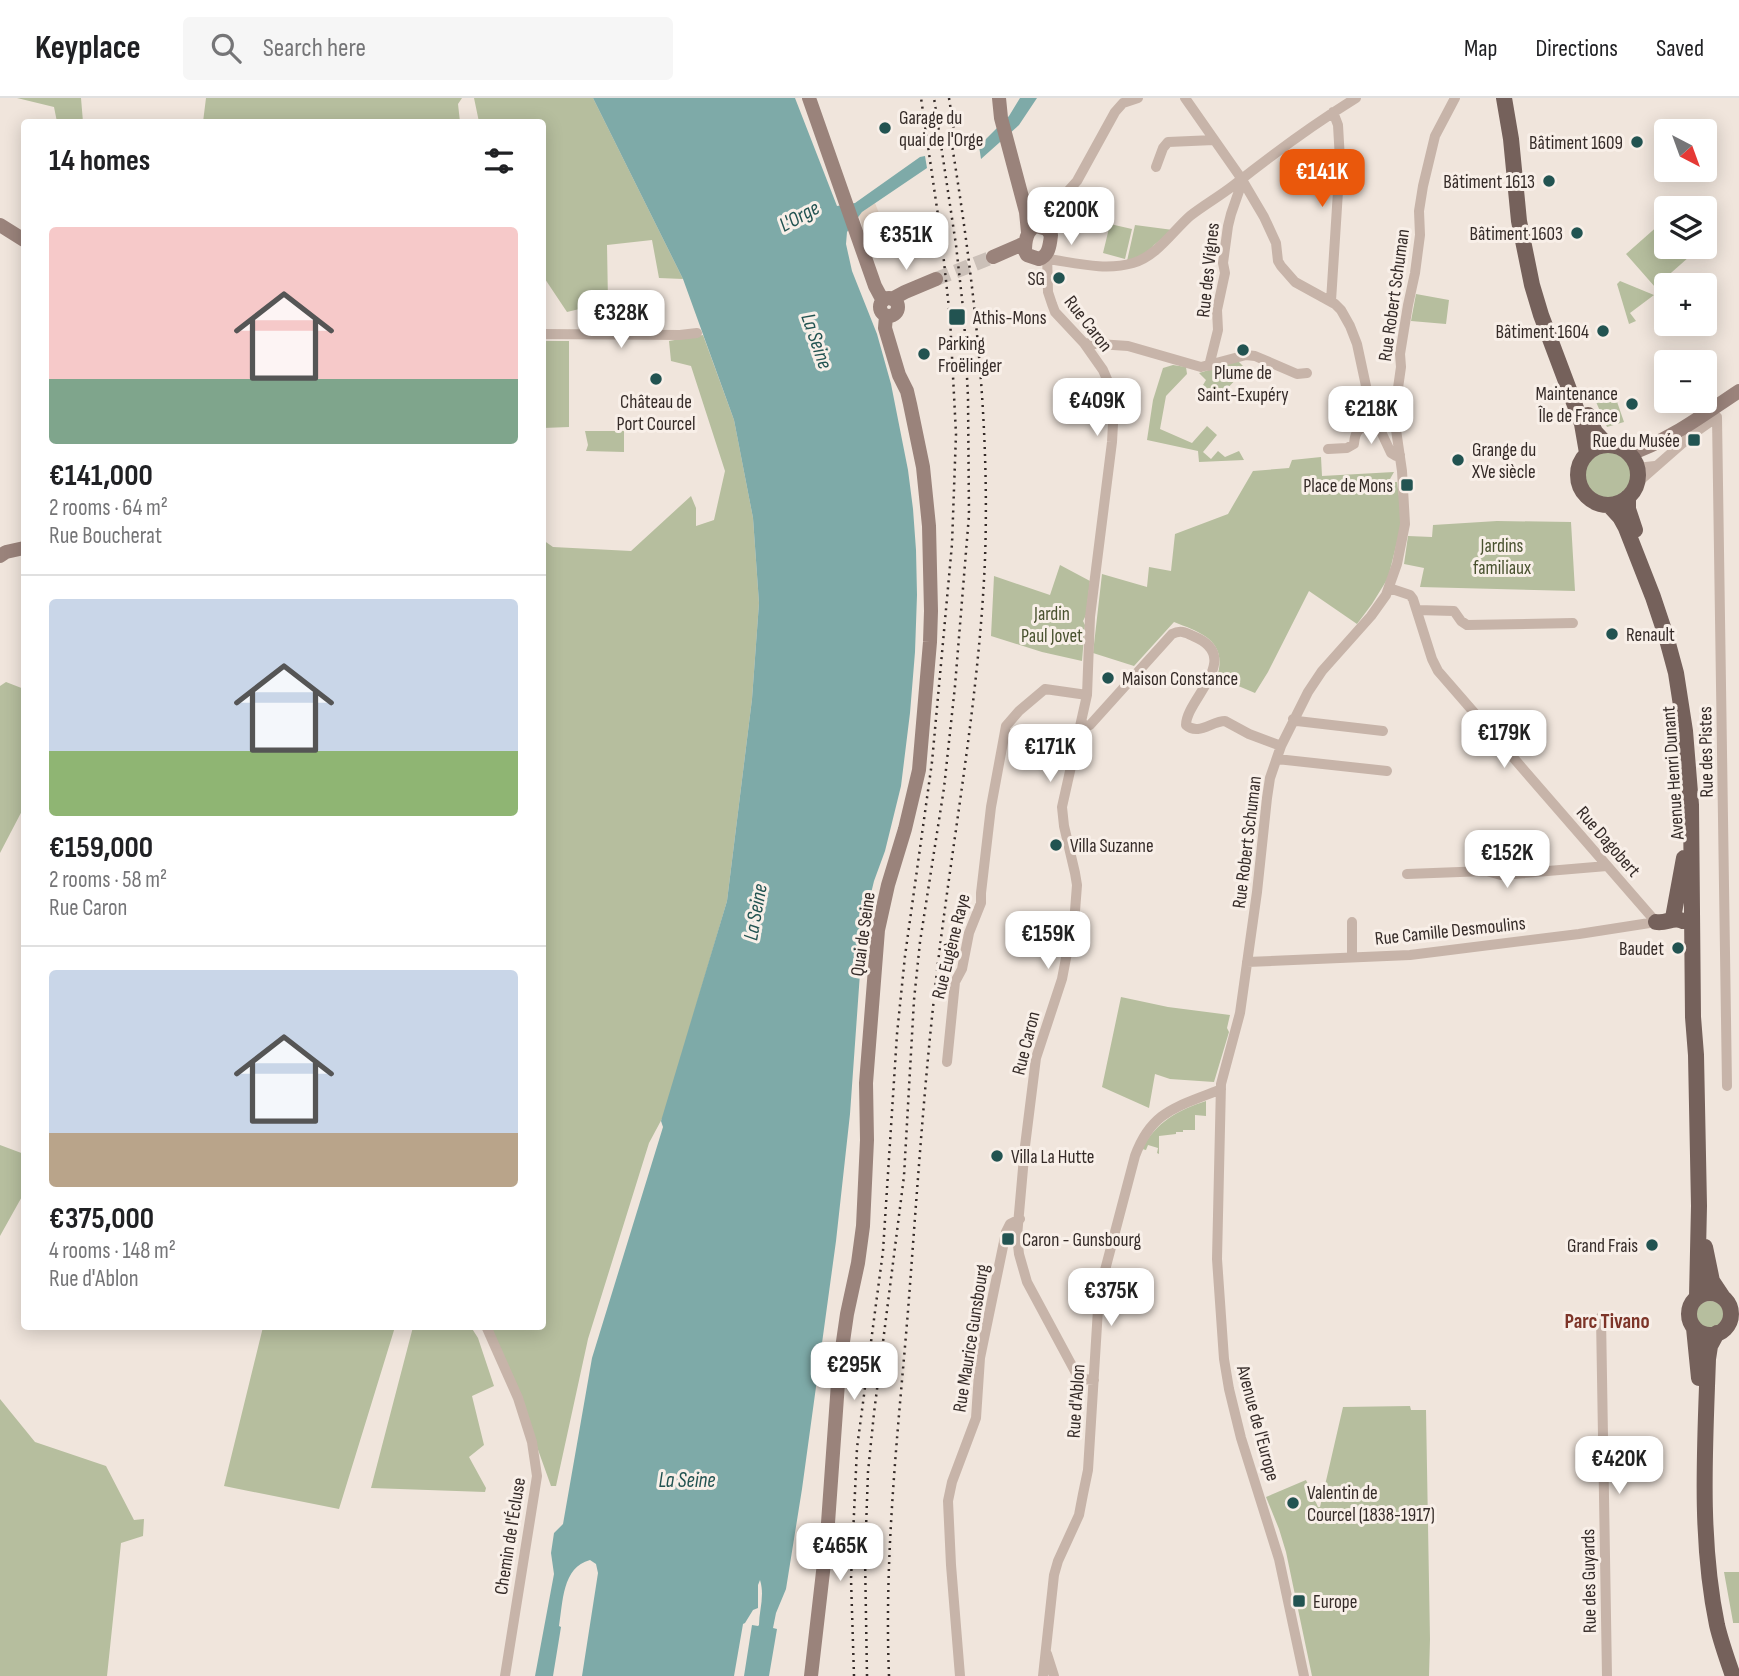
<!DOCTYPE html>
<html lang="en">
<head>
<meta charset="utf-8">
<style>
  body { margin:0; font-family:"Sofia Sans Condensed",sans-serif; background:#f6f6f6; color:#202124; height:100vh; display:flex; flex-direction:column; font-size:26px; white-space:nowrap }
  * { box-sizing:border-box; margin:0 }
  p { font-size:23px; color:#757577 }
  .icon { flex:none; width:38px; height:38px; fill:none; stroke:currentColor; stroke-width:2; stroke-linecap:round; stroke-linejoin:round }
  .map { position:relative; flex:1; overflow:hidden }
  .details { position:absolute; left:21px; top:21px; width:525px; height:1211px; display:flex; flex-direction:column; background:#fff; border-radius:7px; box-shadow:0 4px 18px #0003 }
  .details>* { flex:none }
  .needle { width:46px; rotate:139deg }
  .fabs { position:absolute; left:1654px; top:21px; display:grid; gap:14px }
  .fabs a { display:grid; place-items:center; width:63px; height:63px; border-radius:7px; background:#fff; box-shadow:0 4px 18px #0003; font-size:35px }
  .price { position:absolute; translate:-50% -60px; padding:0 16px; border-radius:14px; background:#fff; color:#222; font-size:23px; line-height:46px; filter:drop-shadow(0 2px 4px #0008) }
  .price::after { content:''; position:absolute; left:50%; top:42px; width:21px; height:16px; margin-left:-10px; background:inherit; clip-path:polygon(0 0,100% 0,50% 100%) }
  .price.selected { background:#ea580c; color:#fff }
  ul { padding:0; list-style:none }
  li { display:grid; align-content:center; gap:14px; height:371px; padding:0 28px }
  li+li { border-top:2px solid #e0e0e0 }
  li span { display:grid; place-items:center; height:217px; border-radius:7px; color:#555 }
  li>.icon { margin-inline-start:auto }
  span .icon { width:126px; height:126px; fill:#fffc; stroke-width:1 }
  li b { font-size:30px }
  h2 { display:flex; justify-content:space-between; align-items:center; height:84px; padding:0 28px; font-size:30px }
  header { display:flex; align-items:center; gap:42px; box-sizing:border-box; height:98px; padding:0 35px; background:#fff; border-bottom:2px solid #e0e0e0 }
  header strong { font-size:33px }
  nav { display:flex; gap:38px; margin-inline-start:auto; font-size:24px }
  .search { width:490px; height:63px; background:#f6f6f6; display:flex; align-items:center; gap:18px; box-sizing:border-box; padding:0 24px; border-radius:7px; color:#757577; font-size:26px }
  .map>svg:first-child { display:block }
  .green { fill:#b6be9e }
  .plaza { fill:#e6d4c5 }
  .water { fill:#7eaaa8 }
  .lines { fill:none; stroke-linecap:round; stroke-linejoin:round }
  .secondary-tunnel { stroke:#cbc0b8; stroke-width:14; stroke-dasharray:14 7; stroke-linecap:butt }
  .street { stroke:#c7b4a9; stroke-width:10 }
  .secondary { stroke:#9a837b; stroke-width:14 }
  .primary { stroke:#75615b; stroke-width:16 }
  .rail { stroke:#352b28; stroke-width:2.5; stroke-dasharray:2 5; stroke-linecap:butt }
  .poi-dot { fill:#225351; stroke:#f8efe8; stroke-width:2.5 }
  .labels { text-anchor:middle; stroke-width:6; stroke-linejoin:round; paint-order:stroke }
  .poi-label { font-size:19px; fill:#352b28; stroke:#f8efe8; text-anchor:start }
  .street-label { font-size:19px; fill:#352b28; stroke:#f8efe8 }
  .park-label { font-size:19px; fill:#48512e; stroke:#f8efe8 }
  .water-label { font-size:21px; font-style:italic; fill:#225351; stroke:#f8efe8 }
  .neighbourhood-label { font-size:21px; font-weight:bold; fill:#7d3428; stroke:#f8efe8 }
</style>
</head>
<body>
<header>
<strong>Keyplace</strong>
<div class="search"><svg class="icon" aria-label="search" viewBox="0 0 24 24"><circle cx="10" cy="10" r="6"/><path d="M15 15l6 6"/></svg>Search here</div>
<nav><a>Map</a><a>Directions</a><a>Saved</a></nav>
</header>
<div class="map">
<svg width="1739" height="1578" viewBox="0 0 1739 1578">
  <rect width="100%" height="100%" fill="#f0e5dc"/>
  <path class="green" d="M17,0H81L83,24H57L54,9Z
    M206,0H462L458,6L460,24H203Z
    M474,0H593L683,181L659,180L652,142L607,147L608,204L567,214L543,178L542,24H479Z
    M1110,126L1132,131L1125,161L1103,155Z
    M1660,126L1666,133V149H1680L1689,159L1655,189L1626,156Z
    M1135,127L1173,132L1154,147L1147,156L1127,163Z
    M1620,183L1654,197L1630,215L1636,223L1629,226L1617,186Z
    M1416,196L1449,202L1446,226L1411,223Z
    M703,237L734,322L753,420L759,505L752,601L727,803L664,1017L649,1045L588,1241L556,1388H551L527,1321L489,1229L542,1228L543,442L553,449L631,453L691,398L696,410V428L714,422L725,373L691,268L671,263L669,243Z
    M542,243H569V329L543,330Z
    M1238,263L1246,271L1217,301L1203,287L1206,282L1199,275Z
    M1173,267L1186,269L1187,276L1166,298L1160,331L1192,345L1207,328L1217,337L1203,354L1211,361L1218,353L1225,359L1239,353L1244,362L1199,364L1198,353L1147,342L1153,302L1163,270Z
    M1613,292L1624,324L1607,329L1593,297Z
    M585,333H624V354L586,353L588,347Z
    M1585 377a23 23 0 1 1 46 0a23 23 0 1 1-46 0Z
    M1321,359L1322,378L1394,374L1390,381L1393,384H1397L1401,412L1400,432L1388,480L1372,506L1357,526L1309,493L1268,574L1255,595L1217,579C1228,543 1202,535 1174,524L1134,568L1093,555L1102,476L1147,489L1149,469L1171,473L1175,436L1228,416L1253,373L1289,370L1292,362Z
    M1497,423L1571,424L1575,493L1420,489L1424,470L1404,466L1408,438L1432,439L1433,427Z
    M1060,467L1090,483L1086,517L1083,523L1085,527L1082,563L1042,554L991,538L994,478L1050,497Z
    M6,584L24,591V709L0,755V588Z
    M1121,899L1168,909L1230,917L1227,930L1229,934L1214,984L1170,981L1155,976L1149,1010L1102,989Z
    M1206,1003V1018L1195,1017V1032H1183V1034H1176V1036L1159,1038V1056L1157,1055L1158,1050L1148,1047L1146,1052L1142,1051C1156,1024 1178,1012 1206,1003Z
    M0,1047L24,1056V1095L0,1138Z
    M1696 1217a14 14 0 1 1 28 0a14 14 0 1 1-28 0Z
    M263,1229H395L339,1411L224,1388Z
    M413,1229H471L478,1240L494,1288L472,1298L484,1347L469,1359L486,1390L485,1394L371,1390Z
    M0,1301L35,1344L106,1368L134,1422L144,1421L143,1438L121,1445L107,1578H0Z
    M1410,1308L1411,1312H1426L1430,1541L1429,1578H1312L1286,1454L1279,1431L1266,1399L1306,1382L1318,1409H1320L1343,1309Z
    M1724,1474H1739V1525H1733V1524Z"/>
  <path class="plaza" d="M875,105L888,138L868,146L859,118L862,114Z"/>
  <path class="water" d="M593,0H795L837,108L855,105L920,59L925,58L927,70L862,114L847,134L846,146L852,173L877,236L891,286L908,372L913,411L916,452L917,497L915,554L910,615L901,688L885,753L874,783L867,812L862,847L850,1016L836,1143L802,1391L786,1491L776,1515L773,1530L777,1531L769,1578H744L752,1527L758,1528L759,1527C759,1512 765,1498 760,1482L758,1487V1510L753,1512L745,1525L743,1526L734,1578H582L598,1475L596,1466L590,1462C562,1469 563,1505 559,1528L561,1529L553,1578H535L554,1476L551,1455L554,1435L563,1426L592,1260L663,1029L661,1023L727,803L752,601L759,505L753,420L734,322L683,181Z
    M1020,0H1037L1019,27L981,61L979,48L1009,18Z"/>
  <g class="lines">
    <path class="secondary-tunnel" d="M936,181L993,159"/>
    <path class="street" d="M1185,0L1241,80L1264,119L1276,145L1278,163L1281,168L1295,184L1335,206L1341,212L1350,228L1357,246L1369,302L1377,325L1391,355L1396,358L1400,357
      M1156,69L1163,50L1168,44L1214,42
      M1047,131L1058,104L1077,83L1115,14L1123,5L1138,0
      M1047,155L1048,194L1052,206L1055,214L1084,245L1103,272L1109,286L1114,308L1112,344L1090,519L1087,597L1062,709L1064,728L1075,775L1077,787L1075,813L1062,881L1036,960L1025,1048L1017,1138L1019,1156L1027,1184L1077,1277L1083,1281L1094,1282
      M1048,161C1076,165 1105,173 1133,165C1157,158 1172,134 1190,118C1204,107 1220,98 1234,87C1273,56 1314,26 1356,0
      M1331,203L1340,62L1338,27L1333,14
      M542,236L680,237L697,235
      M1084,245L1128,248L1201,269L1246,257L1255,258L1297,276L1307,275
      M1209,268L1218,232L1217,212L1225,175L1223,165L1228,128L1231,116L1239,93L1241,81
      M1328,351L1347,350L1354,346C1355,329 1362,329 1377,325
      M1637,370L1655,368
      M1636,386L1693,336L1717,319L1727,988
      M1389,490L1410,497L1413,501L1432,561L1438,573L1656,824
      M1417,512L1454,513L1461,523L1467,527L1573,525
      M1293,621L1297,623L1383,633
      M1080,629L1090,627L1172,536C1180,532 1185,534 1193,538C1245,559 1186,601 1186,627C1198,638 1212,623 1225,623L1249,636L1281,648
      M1277,661L1387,673
      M1407,776L1486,773L1501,777L1607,768
      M1352,824V859
      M1247,864L1410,857L1579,836L1656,824
      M947,964L955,884L962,871L969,835L981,805V795L991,709L1006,628L1019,613L1045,591L1087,597
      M1601,1219L1607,1578
      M486,1228L518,1300L532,1344L537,1378L505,1578
      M1047,1556L1054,1578
      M960,1578L951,1467L948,1403L952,1384L976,1320L980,1260L1006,1134L1010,1126L1020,1121
      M1043,1578L1054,1477L1058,1463L1079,1417L1083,1396L1088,1372L1099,1195L1135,1058C1152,1011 1179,1009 1221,991
      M1304,1578L1279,1461L1241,1340L1229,1291L1224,1261L1217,1161L1221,986L1240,915L1257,794L1267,700L1270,680L1281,648L1308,594L1322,573L1371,518L1386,497L1397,466L1405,426L1402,373L1394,318L1401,269L1400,256L1408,207L1415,175L1420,137L1419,113L1423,88L1435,38L1455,0"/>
    <path class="secondary" d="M809,0L875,188L883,203
      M999,0L1001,20L1026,114L1028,134
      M0,127L24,142
      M1036,128L1047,131L1051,137C1050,146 1049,158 1039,161L1027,157L1025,153C1025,144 1026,132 1036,128Z
      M993,159L1025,145
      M880 209a9 9 0 1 1 18 0a9 9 0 1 1-18 0Z
      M892,201L905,194L936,181
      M1629,356C1669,343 1704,316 1739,293
      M0,458L6,454L24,450
      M811,1578L827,1439L839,1271L847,1216L858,1165L863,1128L867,1042L866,985L878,832L888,787L905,731L919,672L930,544L931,513L929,428L923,369L910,306L907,293L899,277L885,230L886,218"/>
    <path class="primary" d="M1504,0L1511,41L1519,123L1532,187L1541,217L1582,326L1587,355
      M1588,317L1595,334L1607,347
      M1578 377a30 30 0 1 1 60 0a30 30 0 1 1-60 0Z
      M1628,399V411L1635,432
      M1609,407L1620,419L1626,430L1653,499L1666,538L1676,575L1685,633L1691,707L1693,919L1696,957L1699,1108L1697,1199
      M1673,820L1684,760
      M1656,824C1667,826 1673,818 1683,823
      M1705,1149L1712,1183L1722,1198
      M1689 1216a21 21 0 1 1 42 0a21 21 0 1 1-42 0Z
      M1694,1230L1699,1280
      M1717,1235L1710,1248L1708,1261C1705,1349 1699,1440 1717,1527C1721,1544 1727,1561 1733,1578"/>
    <path class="rail" d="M949,0L956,45
      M854,1578L851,1481L857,1350L883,1153L897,936L905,858L932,664L952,446L956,336L950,220L942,145L921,0
      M867,1578L865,1459L868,1374L874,1315L904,1078L914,902L920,844L944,690L955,588L969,417L968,299L964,219L956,147L934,0
      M889,1578C884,1456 898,1334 908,1213C918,1083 926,953 943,825C959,704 980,583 985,461C990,318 973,175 950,35"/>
  </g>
  <g class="poi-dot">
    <circle cx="885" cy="30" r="7"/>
    <circle cx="1637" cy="44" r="7"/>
    <circle cx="1549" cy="83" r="7"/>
    <circle cx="1577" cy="135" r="7"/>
    <circle cx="1059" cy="180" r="7"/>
    <rect x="948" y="210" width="18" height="18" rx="3.5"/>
    <circle cx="1603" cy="233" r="7"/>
    <circle cx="1243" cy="252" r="7"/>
    <circle cx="924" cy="256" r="7"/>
    <circle cx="656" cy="281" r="7"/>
    <circle cx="1632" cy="306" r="7"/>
    <rect x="1687" y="335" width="14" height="14" rx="3.5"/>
    <circle cx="1458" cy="362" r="7"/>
    <rect x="1400" y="380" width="14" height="14" rx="3.5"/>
    <circle cx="1612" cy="536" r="7"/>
    <circle cx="1108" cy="580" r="7"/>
    <circle cx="1056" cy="747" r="7"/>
    <circle cx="1678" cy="850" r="7"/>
    <circle cx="997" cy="1058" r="7"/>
    <rect x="1001" y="1134" width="14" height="14" rx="3.5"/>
    <circle cx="1652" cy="1147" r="7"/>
    <circle cx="1293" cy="1405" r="7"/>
    <rect x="1292" y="1496" width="14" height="14" rx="3.5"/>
  </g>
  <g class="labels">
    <g class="poi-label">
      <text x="899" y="26">Garage du<tspan x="899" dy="22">quai de l'Orge</tspan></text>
      <text x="1623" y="51" text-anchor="end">Bâtiment 1609</text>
      <text x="1535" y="90" text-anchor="end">Bâtiment 1613</text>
      <text x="1563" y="142" text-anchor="end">Bâtiment 1603</text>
      <text x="1045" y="187" text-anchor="end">SG</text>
      <text x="973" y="226">Athis-Mons</text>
      <text x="1589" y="240" text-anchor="end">Bâtiment 1604</text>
      <text x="938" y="252">Parking<tspan x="938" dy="22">Froëlinger</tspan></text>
      <text x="1243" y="281" text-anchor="middle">Plume de<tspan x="1243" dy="22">Saint-Exupéry</tspan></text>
      <text x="1618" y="302" text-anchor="end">Maintenance<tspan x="1618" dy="22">Île de France</tspan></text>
      <text x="656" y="310" text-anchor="middle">Château de<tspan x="656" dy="22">Port Courcel</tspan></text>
      <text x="1680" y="349" text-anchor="end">Rue du Musée</text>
      <text x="1472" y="358">Grange du<tspan x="1472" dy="22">XVe siècle</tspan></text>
      <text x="1393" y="394" text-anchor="end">Place de Mons</text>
      <text x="1626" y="543">Renault</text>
      <text x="1122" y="587">Maison Constance</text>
      <text x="1070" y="754">Villa Suzanne</text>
      <text x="1664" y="857" text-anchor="end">Baudet</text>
      <text x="1011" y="1065">Villa La Hutte</text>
      <text x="1022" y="1148">Caron - Gunsbourg</text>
      <text x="1638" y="1154" text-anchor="end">Grand Frais</text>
      <text x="1307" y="1401">Valentin de<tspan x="1307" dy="22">Courcel (1838-1917)</tspan></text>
      <text x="1313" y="1510">Europe</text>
    </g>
    <g class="street-label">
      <text transform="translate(1207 172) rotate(-84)" y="7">Rue des Vignes</text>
      <text transform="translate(1393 197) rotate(-82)" y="7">Rue Robert Schuman</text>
      <text transform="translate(1089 225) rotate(52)" y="7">Rue Caron</text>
      <text transform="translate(1705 654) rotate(-91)" y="7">Rue des Pistes</text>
      <text transform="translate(1672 675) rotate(-94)" y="7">Avenue Henri Dunant</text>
      <text transform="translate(1609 743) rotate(49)" y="7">Rue Dagobert</text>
      <text transform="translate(1246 744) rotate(-83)" y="7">Rue Robert Schuman</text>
      <text transform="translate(1450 832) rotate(-6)" y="7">Rue Camille Desmoulins</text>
      <text transform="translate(862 836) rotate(-82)" y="7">Quai de Seine</text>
      <text transform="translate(950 848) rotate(-76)" y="7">Rue Eugène Raye</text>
      <text transform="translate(1025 945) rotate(-76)" y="7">Rue Caron</text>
      <text transform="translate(970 1240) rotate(-81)" y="7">Rue Maurice Gunsbourg</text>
      <text transform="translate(1075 1303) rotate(-86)" y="7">Rue d'Ablon</text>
      <text transform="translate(1259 1325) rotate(75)" y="7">Avenue de l'Europe</text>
      <text transform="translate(509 1438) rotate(-81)" y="7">Chemin de l'Écluse</text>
      <text transform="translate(1588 1483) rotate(-91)" y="7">Rue des Guyards</text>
    </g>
    <g class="park-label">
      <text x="1502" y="454">Jardins<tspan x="1502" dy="22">familiaux</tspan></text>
      <text x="1052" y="522">Jardin<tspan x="1052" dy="22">Paul Jovet</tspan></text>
    </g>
    <g class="water-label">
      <text transform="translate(799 118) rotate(-29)" y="7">L'Orge</text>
      <text transform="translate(817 243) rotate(71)" y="7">La Seine</text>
      <text transform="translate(755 814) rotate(-80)" y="7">La Seine</text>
      <text x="687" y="1389">La Seine</text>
    </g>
    <g class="neighbourhood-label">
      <text x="1607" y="1230">Parc Tivano</text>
    </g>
  </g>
</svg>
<div class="fabs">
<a><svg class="needle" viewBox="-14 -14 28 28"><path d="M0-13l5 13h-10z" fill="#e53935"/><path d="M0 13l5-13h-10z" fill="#757577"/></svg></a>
<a><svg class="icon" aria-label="layers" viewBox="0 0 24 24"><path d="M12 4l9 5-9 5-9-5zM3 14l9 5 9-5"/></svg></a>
<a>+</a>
<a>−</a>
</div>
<b class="price selected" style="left:1322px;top:111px">€141K</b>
<b class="price" style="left:1071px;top:149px">€200K</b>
<b class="price" style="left:906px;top:174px">€351K</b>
<b class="price" style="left:621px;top:252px">€328K</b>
<b class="price" style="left:1097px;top:340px">€409K</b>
<b class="price" style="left:1371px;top:348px">€218K</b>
<b class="price" style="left:1504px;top:672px">€179K</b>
<b class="price" style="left:1050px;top:686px">€171K</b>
<b class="price" style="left:1507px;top:792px">€152K</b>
<b class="price" style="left:1048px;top:873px">€159K</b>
<b class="price" style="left:1111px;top:1230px">€375K</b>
<b class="price" style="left:854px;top:1304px">€295K</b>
<b class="price" style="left:1619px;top:1398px">€420K</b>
<b class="price" style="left:840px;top:1485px">€465K</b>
<section class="details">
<h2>14 homes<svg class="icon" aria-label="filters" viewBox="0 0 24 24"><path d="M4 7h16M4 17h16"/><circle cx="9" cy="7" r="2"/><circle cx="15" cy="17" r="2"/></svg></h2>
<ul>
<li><span style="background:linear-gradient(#f6c9c9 70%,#7fa58c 0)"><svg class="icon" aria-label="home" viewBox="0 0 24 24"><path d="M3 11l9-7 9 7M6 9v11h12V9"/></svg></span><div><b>€141,000</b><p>2 rooms · 64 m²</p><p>Rue Boucherat</p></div></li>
<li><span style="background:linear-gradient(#c9d6e8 70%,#8fb573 0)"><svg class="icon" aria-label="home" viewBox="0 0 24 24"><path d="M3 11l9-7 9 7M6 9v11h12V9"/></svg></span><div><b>€159,000</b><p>2 rooms · 58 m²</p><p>Rue Caron</p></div></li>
<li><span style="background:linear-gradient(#c9d6e8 75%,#b9a48a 0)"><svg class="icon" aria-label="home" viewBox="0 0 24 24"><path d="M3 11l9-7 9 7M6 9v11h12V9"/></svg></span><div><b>€375,000</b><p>4 rooms · 148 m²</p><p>Rue d'Ablon</p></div></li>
</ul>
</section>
</div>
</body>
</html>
